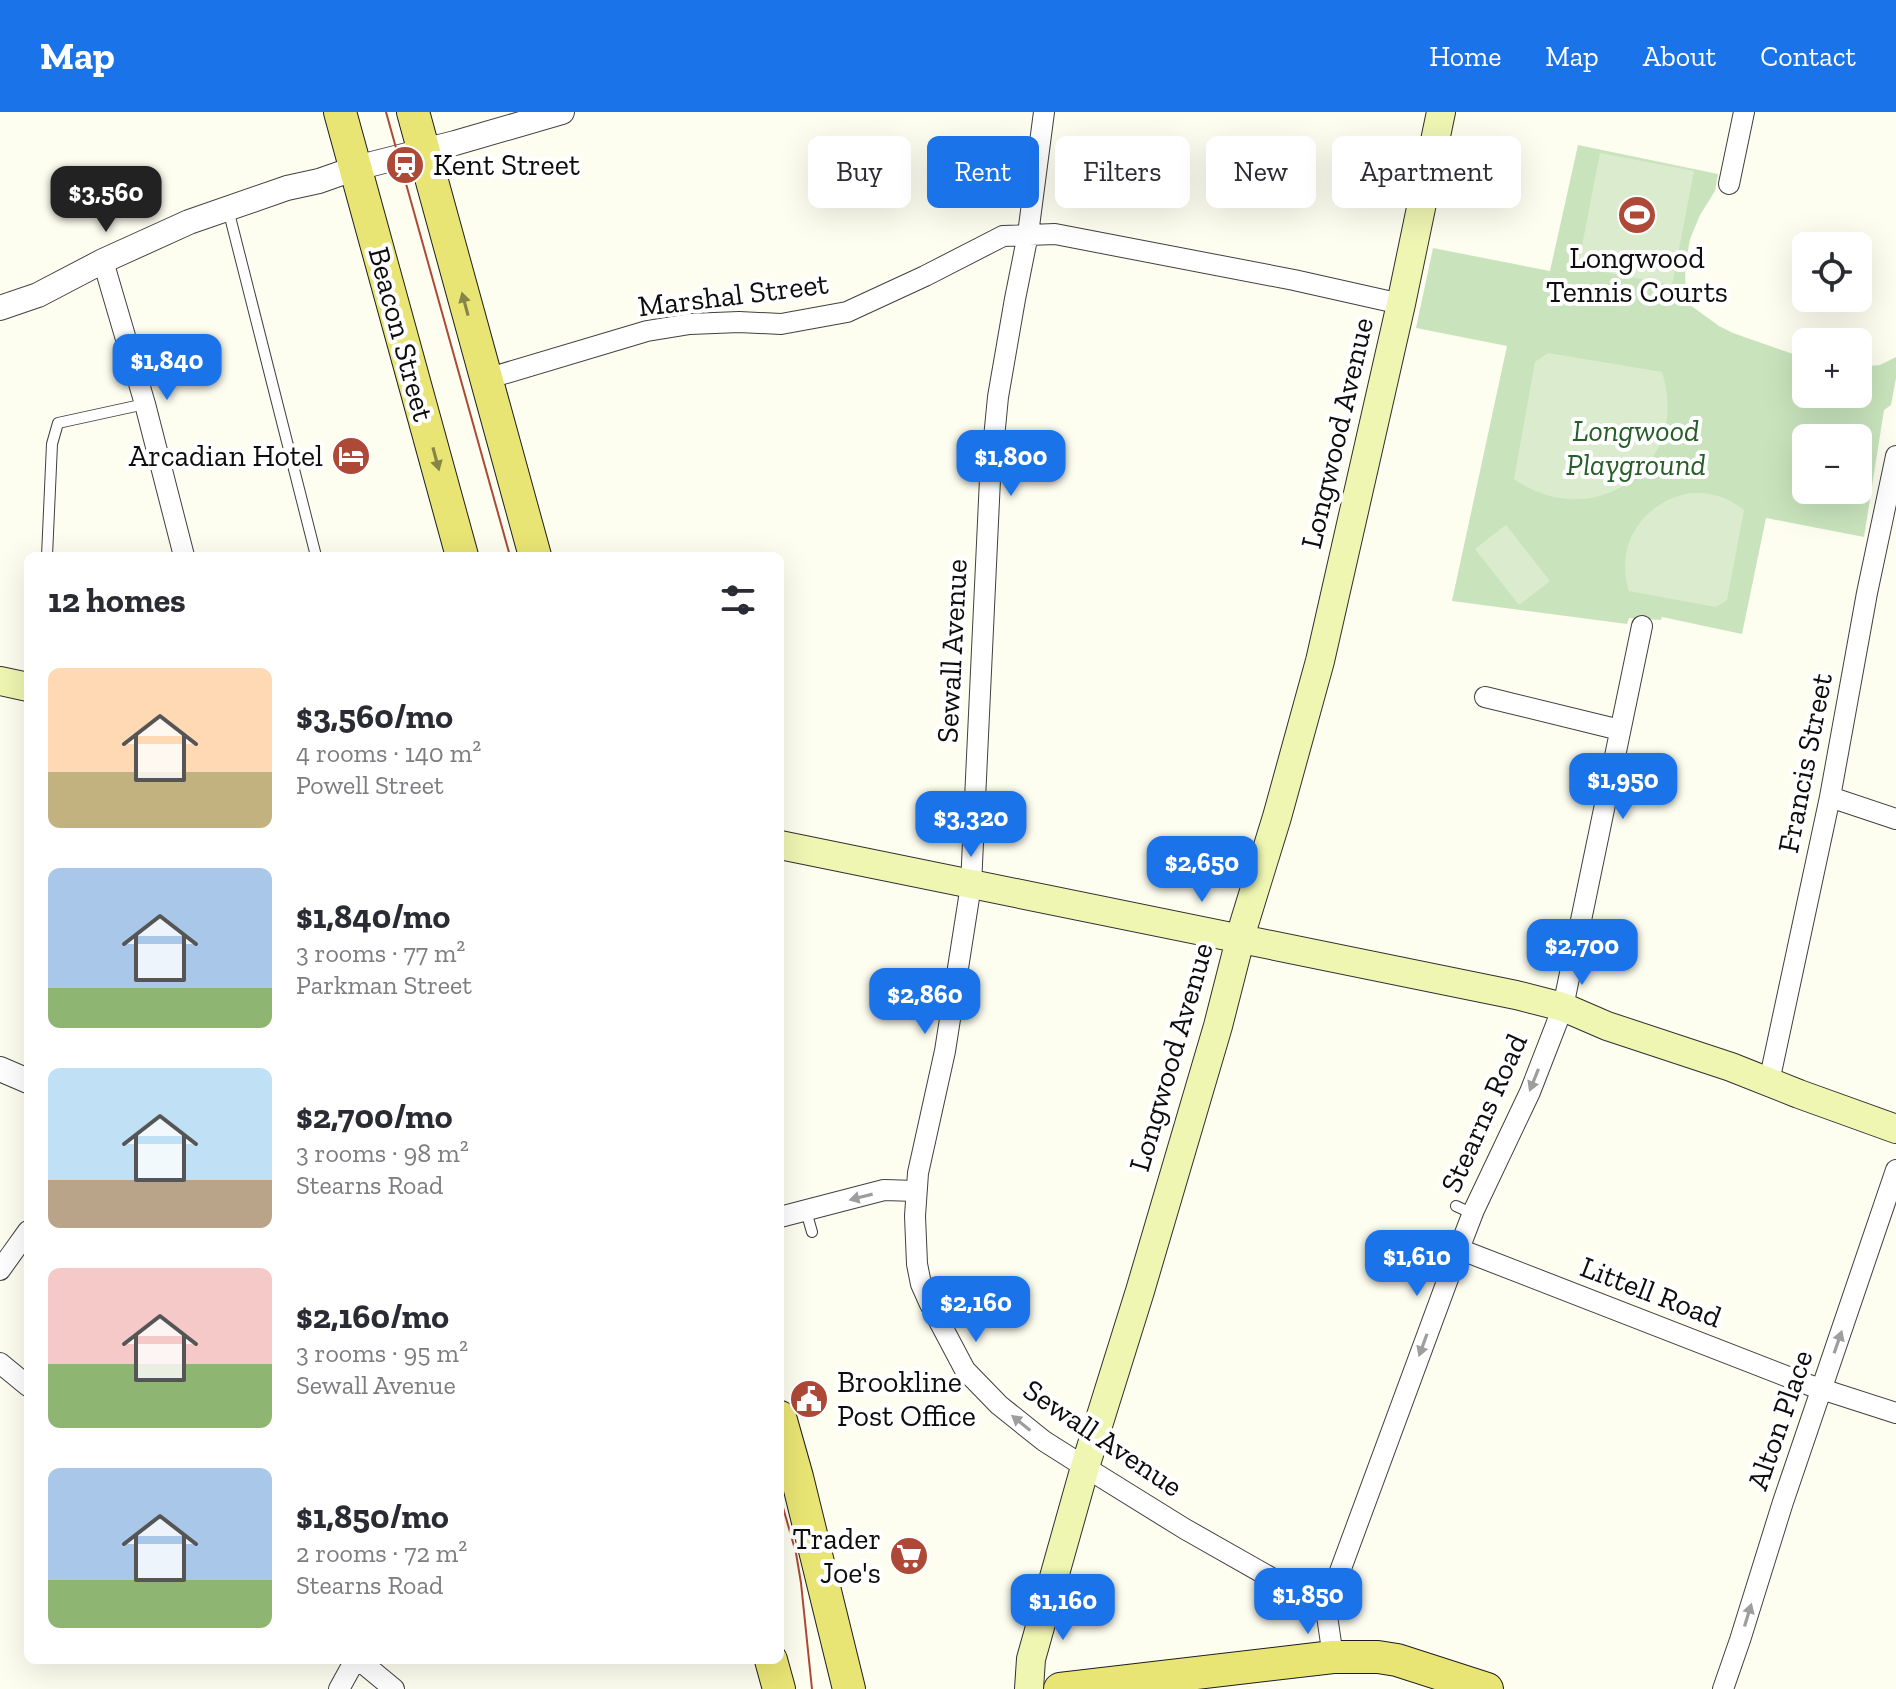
<!DOCTYPE html>
<html lang="en">
<head>
<meta charset="utf-8">
<style>
  body { margin:0; font-family:"Zilla Slab",serif; background:#f7f7f7; color:#2b2b33; height:100vh; display:flex; flex-direction:column; font-size:30px; white-space:nowrap }
  * { box-sizing:border-box; margin:0 }
  p { font-size:26px; color:#7c7c81 }
  .icon { flex:none; width:44px; height:44px; fill:none; stroke:currentColor; stroke-width:2; stroke-linecap:round; stroke-linejoin:round }
  .map { position:relative; flex:1; overflow:hidden }
  .sheet { position:absolute; left:24px; top:440px; width:760px; height:1112px; display:flex; flex-direction:column; background:#fff; border-radius:12px; box-shadow:0 8px 32px #0002 }
  .sheet>* { flex:none }
  .top-card { position:absolute; left:808px; top:24px; width:760px; height:72px; display:flex; gap:16px }
  .controls { position:absolute; left:1792px; top:120px; display:grid; gap:16px }
  .controls a { display:grid; place-items:center; width:80px; height:80px; border-radius:12px; background:#fff; box-shadow:0 8px 32px #0002; font-size:40px }
  .price { position:absolute; translate:-50% -68px; padding:0 18px; border-radius:16px; background:#1a73e8; color:#fff; font-size:26px; line-height:52px; filter:drop-shadow(0 2px 4px #0008) }
  .price::after { content:''; position:absolute; left:50%; top:48px; width:24px; height:18px; margin-left:-12px; background:inherit; clip-path:polygon(0 0,100% 0,50% 100%) }
  .price.on { background:#222; color:#fff }
  ul { padding:0; list-style:none }
  li { display:flex; align-items:center; gap:24px; height:200px; padding:0 24px }
  li span { display:grid; place-items:center; flex:none; width:224px; height:160px; border-radius:12px; color:#555 }
  li>.icon { margin-inline-start:auto }
  span .icon { width:96px; height:96px; fill:#fffc; stroke-width:1 }
  li b { font-size:34px }
  h2 { display:flex; justify-content:space-between; align-items:center; height:96px; padding:0 24px; font-size:34px }
  .chip { padding:0 28px; border-radius:12px; background:#fff; box-shadow:0 8px 32px #0002; font-size:28px; line-height:72px }
  .chip.on { background:#1a73e8; color:#fff }
  header { display:flex; align-items:center; gap:48px; box-sizing:border-box; height:112px; padding:0 40px; background:#1a73e8; color:#fff }
  header strong { font-size:38px }
  nav { display:flex; gap:44px; margin-inline-start:auto; font-size:28px }
  .map>svg:first-child { display:block }
  .grass { fill:#c9e4bd; fill-rule:evenodd }
  .pitch { fill:#dbecce }
  .lines { fill:none; stroke-linecap:round; stroke-linejoin:round }
  .service-casing { stroke:#404040; stroke-width:12 }
  .minor-casing { stroke:#404040; stroke-width:22 }
  .tertiary-casing { stroke:#404040; stroke-width:26 }
  .secondary-casing { stroke:#2f2f2f; stroke-width:30 }
  .primary-casing { stroke:#1e1e1e; stroke-width:34 }
  .service { stroke:#fff; stroke-width:10 }
  .minor { stroke:#fff; stroke-width:20 }
  .tertiary { stroke:#fff; stroke-width:24 }
  .secondary { stroke:#eff6b2; stroke-width:28 }
  .primary { stroke:#e9e574; stroke-width:32 }
  .tram { stroke:#ad4936; stroke-width:2 }
  .oneway { fill:#868446 }
  .oneway2 { fill:#9e9e9e }
  .labels { text-anchor:middle; stroke-width:8; stroke-linejoin:round; paint-order:stroke }
  .poi-label { font-size:30px; fill:#0d0d0d; stroke:#fff; text-anchor:start }
  .street-label { font-size:30px; fill:#0d0d0d; stroke:#fff }
  .park-label { font-size:30px; font-style:italic; fill:#255e26; stroke:#fff }
</style>
</head>
<body>
<header>
<strong>Map</strong>
<nav><a>Home</a><a>Map</a><a>About</a><a>Contact</a></nav>
</header>
<div class="map">
<svg width="1896" height="1577" viewBox="0 0 1896 1577">
  <rect width="100%" height="100%" fill="#fdfdf0"/>
  <path class="grass" d="M1578,33L1718,62L1715,79L1700,103L1690,127L1685,155L1686,190L1719,214L1733,221L1796,243L1806,245V282H1858V255L1880,253L1896,245V266L1891,293L1884,298L1864,425L1766,406L1742,522L1662,505L1661,508L1629,506L1627,512L1452,489L1507,234L1416,216L1433,136L1550,159ZM1806,326H1858V378H1806Z"/>
  <path class="pitch" d="M1600,41L1694,59L1672,173L1578,155Z
    M1548,241L1662,260C1692,354 1594,423 1514,367L1535,250Z
    M1691,381C1711,380 1728,385 1744,398L1727,488L1716,495L1629,479C1614,432 1644,389 1691,381Z
    M1506,413L1550,469L1519,493L1475,437Z"/>
  <g class="lines">
    <defs>
      <path id="service" d="M228,97L316,444
        M47,444L52,332L58,311L145,292
        M1456,1094L1473,1102
        M806,1099L812,1120"/>
      <path id="minor" d="M1044,0L1028,122L1015,187L998,285L990,367L971,773L945,939L918,1061L915,1104L917,1152L921,1172L929,1190L965,1258L999,1293L1044,1329L1085,1355L1185,1417L1326,1497
        M1729,72L1744,0
        M103,149L145,292L184,444
        M486,267L647,219L690,212L739,210L781,212L847,200L925,164L1003,124L1055,122L1294,168L1401,192
        M1485,585L1620,618
        M1830,685L1896,707
        M1769,970L1830,685L1867,481L1896,344
        M780,1105L884,1078L916,1079
        M1459,1137L1809,1273L1896,1301
        M0,1158L28,1119
        M0,1251L28,1274
        M1333,1545L1326,1497L1459,1137L1474,1098L1530,980L1563,895L1642,514
        M359,1548L394,1577
        M339,1577L355,1548
        M1723,1577L1740,1528L1783,1390L1896,1058"/>
      <path id="tertiary" d="M0,196L38,183L103,149L189,110L287,76L319,69L356,56L455,31L562,0
        M0,957L28,969"/>
      <path id="secondary" d="M0,569L28,575
        M780,733L1516,883L1563,895L1607,914L1731,955L1799,982L1896,1017
        M1029,1577L1031,1547L1085,1355L1140,1179L1218,914L1244,812L1277,705L1320,549L1401,192L1441,0"/>
      <path id="primary" d="M340,0L462,444
        M413,0L535,444
        M780,1305L797,1365L849,1577
        M771,1548L779,1577
        M1060,1577L1333,1545H1378L1397,1548L1487,1577"/>
    </defs>
    <use href="#service" class="service-casing"/>
    <use href="#minor" class="minor-casing"/>
    <use href="#tertiary" class="tertiary-casing"/>
    <use href="#secondary" class="secondary-casing"/>
    <use href="#primary" class="primary-casing"/>
    <use href="#service" class="service"/>
    <use href="#minor" class="minor"/>
    <use href="#tertiary" class="tertiary"/>
    <use href="#secondary" class="secondary"/>
    <use href="#primary" class="primary"/>
    <path class="tram" d="M386,0L510,444
      M780,1385L796,1441L801,1471L812,1577"/>
  </g>
  <defs><path id="oneway-solid" d="M-6-.8H1V-3.2L6.5 0L1 3.2V.8H-6Z" transform="scale(2)"/></defs>
  <g class="oneway">
    <use href="#oneway-solid" transform="translate(465 192) rotate(-105)"/>
    <use href="#oneway-solid" transform="translate(436 347) rotate(75)"/>
  </g>
  <g class="oneway2">
    <use href="#oneway-solid" transform="translate(1534 968) rotate(112)"/>
    <use href="#oneway-solid" transform="translate(861 1085) rotate(166)"/>
    <use href="#oneway-solid" transform="translate(1838 1230) rotate(-71)"/>
    <use href="#oneway-solid" transform="translate(1423 1233) rotate(110)"/>
    <use href="#oneway-solid" transform="translate(1021 1311) rotate(-141)"/>
    <use href="#oneway-solid" transform="translate(1748 1503) rotate(-73)"/>
  </g>
  <defs>
    <symbol id="station-disc" viewBox="-11 -11 22 22"><circle r="9.5" fill="#ad4936" stroke="#fff"/><path d="M-3-6H3Q5-6 5-4V2Q5 4 3 4L4.5 6H3L1.5 4h-3L-3 6H-4.5L-3 4Q-5 4-5 2V-4Q-5-6-3-6ZM-3.5-4v3h7v-3ZM-3.5 1v1.5H-2V1ZM2 1v1.5H3.5V1Z" fill="#fff"/></symbol>
    <symbol id="stadium-disc" viewBox="-11 -11 22 22"><circle r="9.5" fill="#ad4936" stroke="#fff"/><path d="M0-5a6.5 5 0 1 0 0 10a6.5 5 0 1 0 0-10ZM-3.5-1.8h7v3.6h-7Z" fill="#fff"/></symbol>
    <symbol id="hotel-disc" viewBox="-11 -11 22 22"><circle r="9.5" fill="#ad4936" stroke="#fff"/><path d="M-6-4.5h1.5V1H6V5H4.5V3h-9V5H-6ZM-4 0a1.8 1.8 0 1 1 3.6 0ZM.5 0V-2.5h3Q6-2.5 6 0Z" fill="#fff"/></symbol>
    <symbol id="civic-disc" viewBox="-11 -11 22 22"><circle r="9.5" fill="#ad4936" stroke="#fff"/><path d="M-.6-6.5H3V-4.5H.6V-3L4-1V1h2V6H-6V1h2V-1L-.6-3ZM-1.2 2.5V6h2.4V2.5Z" fill="#fff"/></symbol>
    <symbol id="supermarket-disc" viewBox="-11 -11 22 22"><circle r="9.5" fill="#ad4936" stroke="#fff"/><path d="M-6-5.5h2.5l.6 2H6L4.5 2H-2.5L-4.4-4H-6ZM-1.5 3.2a1.3 1.3 0 1 0 .1 0ZM3 3.2a1.3 1.3 0 1 0 .1 0Z" fill="#fff"/></symbol>
  </defs>
  <g fill-rule="evenodd">
    <use href="#station-disc" x="383" y="31" width="44" height="44"/>
    <use href="#stadium-disc" x="1615" y="81" width="44" height="44"/>
    <use href="#hotel-disc" x="329" y="322" width="44" height="44"/>
    <use href="#civic-disc" x="787" y="1265" width="44" height="44"/>
    <use href="#supermarket-disc" x="887" y="1422" width="44" height="44"/>
  </g>
  <g class="labels">
    <g class="poi-label">
      <text x="433" y="63">Kent Street</text>
      <text x="1637" y="156" text-anchor="middle">Longwood<tspan x="1637" dy="34">Tennis Courts</tspan></text>
      <text x="323" y="354" text-anchor="end">Arcadian Hotel</text>
      <text x="837" y="1280">Brookline<tspan x="837" dy="34">Post Office</tspan></text>
      <text x="881" y="1437" text-anchor="end">Trader<tspan x="881" dy="34">Joe's</tspan></text>
    </g>
    <g class="street-label">
      <text transform="translate(733 183) rotate(-7)" y="10">Marshal Street</text>
      <text transform="translate(401 222) rotate(75)" y="10">Beacon Street</text>
      <text transform="translate(1337 321) rotate(-77)" y="10">Longwood Avenue</text>
      <text transform="translate(952 539) rotate(-87)" y="10">Sewall Avenue</text>
      <text transform="translate(1805 651) rotate(-79)" y="10">Francis Street</text>
      <text transform="translate(1171 945) rotate(-74)" y="10">Longwood Avenue</text>
      <text transform="translate(1484 1001) rotate(-66)" y="10">Stearns Road</text>
      <text transform="translate(1651 1180) rotate(21)" y="10">Littell Road</text>
      <text transform="translate(1780 1308) rotate(-71)" y="10">Alton Place</text>
      <text transform="translate(1103 1326) rotate(34)" y="10">Sewall Avenue</text>
    </g>
    <g class="park-label">
      <text x="1636" y="329">Longwood<tspan x="1636" dy="34">Playground</tspan></text>
    </g>
  </g>
</svg>
<div class="controls">
<a><svg class="icon" aria-label="locate" viewBox="0 0 24 24"><circle cx="12" cy="12" r="6"/><path d="M12 2v4M12 18v4M2 12h4M18 12h4"/></svg></a>
<a>+</a>
<a>−</a>
</div>
<b class="price on" style="left:106px;top:122px">$3,560</b>
<b class="price" style="left:167px;top:290px">$1,840</b>
<b class="price" style="left:1011px;top:386px">$1,800</b>
<b class="price" style="left:1623px;top:709px">$1,950</b>
<b class="price" style="left:971px;top:747px">$3,320</b>
<b class="price" style="left:1202px;top:792px">$2,650</b>
<b class="price" style="left:1582px;top:875px">$2,700</b>
<b class="price" style="left:925px;top:924px">$2,860</b>
<b class="price" style="left:1417px;top:1186px">$1,610</b>
<b class="price" style="left:976px;top:1232px">$2,160</b>
<b class="price" style="left:1308px;top:1524px">$1,850</b>
<b class="price" style="left:1063px;top:1530px">$1,160</b>
<div class="top-card">
<a class="chip">Buy</a>
<a class="chip on">Rent</a>
<a class="chip">Filters</a>
<a class="chip">New</a>
<a class="chip">Apartment</a>
</div>
<section class="sheet">
<h2>12 homes<svg class="icon" aria-label="filters" viewBox="0 0 24 24"><path d="M4 7h16M4 17h16"/><circle cx="9" cy="7" r="2"/><circle cx="15" cy="17" r="2"/></svg></h2>
<ul>
<li><span style="background:linear-gradient(#ffd9b3 65%,#c2b280 0)"><svg class="icon" aria-label="home" viewBox="0 0 24 24"><path d="M3 11l9-7 9 7M6 9v11h12V9"/></svg></span><div><b>$3,560/mo</b><p>4 rooms · 140 m²</p><p>Powell Street</p></div></li>
<li><span style="background:linear-gradient(#a9c7e8 75%,#8fb573 0)"><svg class="icon" aria-label="home" viewBox="0 0 24 24"><path d="M3 11l9-7 9 7M6 9v11h12V9"/></svg></span><div><b>$1,840/mo</b><p>3 rooms · 77 m²</p><p>Parkman Street</p></div></li>
<li><span style="background:linear-gradient(#bfe0f5 70%,#b9a48a 0)"><svg class="icon" aria-label="home" viewBox="0 0 24 24"><path d="M3 11l9-7 9 7M6 9v11h12V9"/></svg></span><div><b>$2,700/mo</b><p>3 rooms · 98 m²</p><p>Stearns Road</p></div></li>
<li><span style="background:linear-gradient(#f6c9c9 60%,#8fb573 0)"><svg class="icon" aria-label="home" viewBox="0 0 24 24"><path d="M3 11l9-7 9 7M6 9v11h12V9"/></svg></span><div><b>$2,160/mo</b><p>3 rooms · 95 m²</p><p>Sewall Avenue</p></div></li>
<li><span style="background:linear-gradient(#a9c7e8 70%,#8fb573 0)"><svg class="icon" aria-label="home" viewBox="0 0 24 24"><path d="M3 11l9-7 9 7M6 9v11h12V9"/></svg></span><div><b>$1,850/mo</b><p>2 rooms · 72 m²</p><p>Stearns Road</p></div></li>
</ul>
</section>
</div>
</body>
</html>
